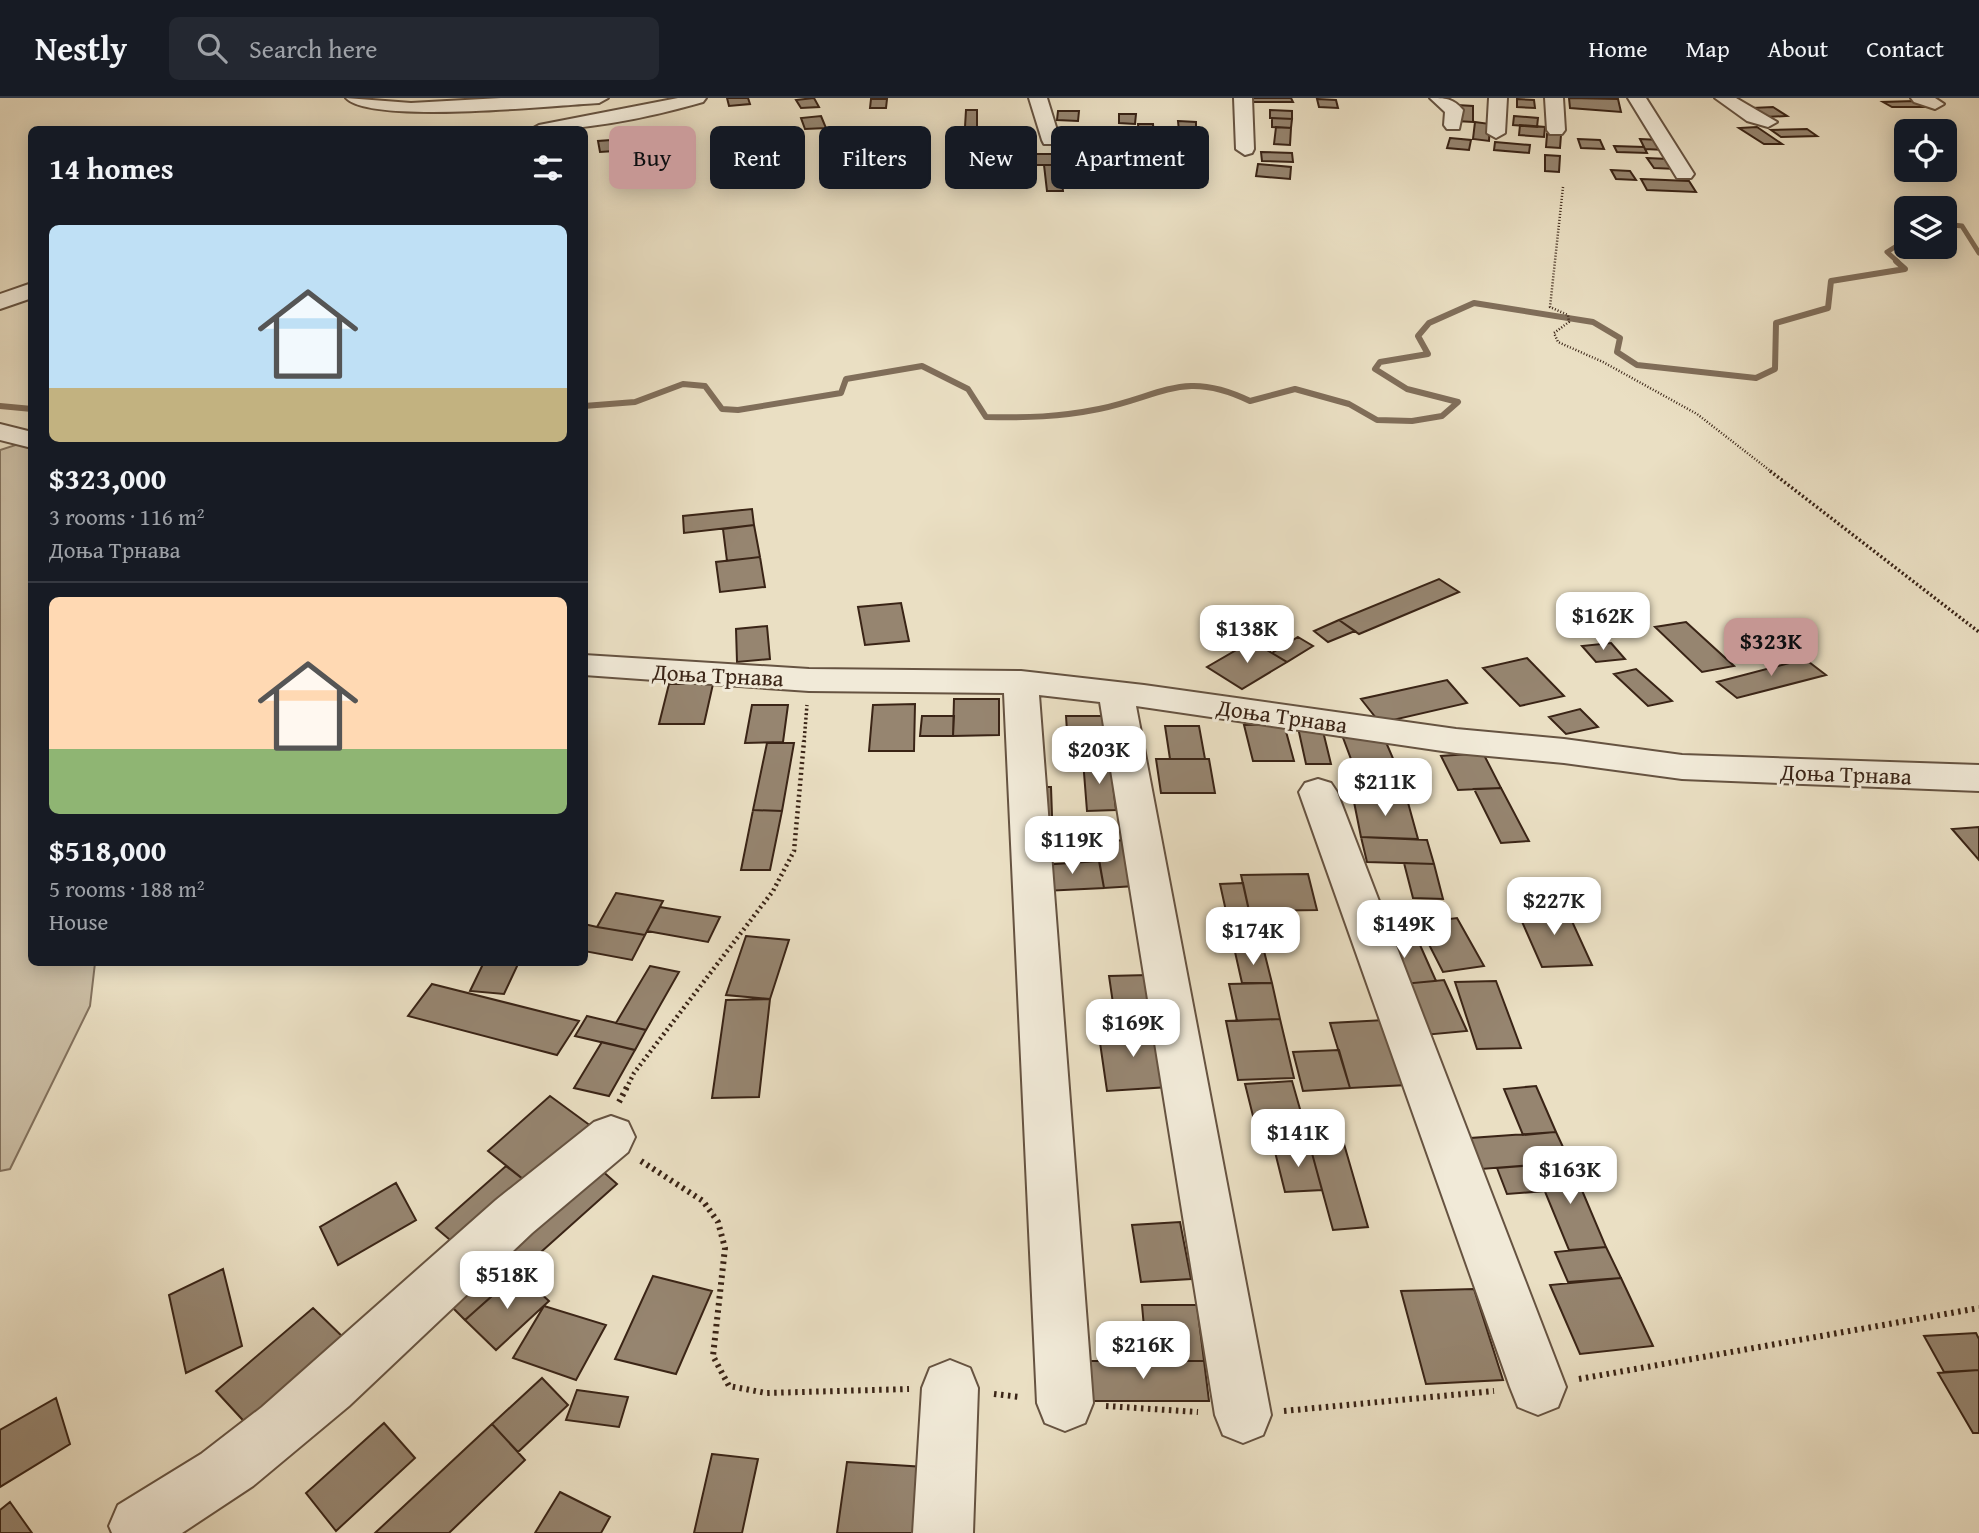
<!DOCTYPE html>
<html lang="en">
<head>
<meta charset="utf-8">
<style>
  body { margin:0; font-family:"Gentium Book Plus",serif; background:#242831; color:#f1f3f6; height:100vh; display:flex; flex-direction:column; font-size:26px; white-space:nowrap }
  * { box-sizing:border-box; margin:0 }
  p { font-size:23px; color:#9ea1a6 }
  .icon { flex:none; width:38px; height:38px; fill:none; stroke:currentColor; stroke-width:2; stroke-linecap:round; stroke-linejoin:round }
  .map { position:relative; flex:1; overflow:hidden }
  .sheet { position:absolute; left:28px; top:28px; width:560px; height:840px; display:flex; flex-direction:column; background:#171b24; border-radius:10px; box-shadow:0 4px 18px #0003 }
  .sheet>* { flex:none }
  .top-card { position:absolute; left:609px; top:28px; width:665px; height:63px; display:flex; gap:14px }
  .controls { position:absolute; left:1894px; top:21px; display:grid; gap:14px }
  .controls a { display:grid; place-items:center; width:63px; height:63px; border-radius:10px; background:#171b24; box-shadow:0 4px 18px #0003; font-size:35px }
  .price { position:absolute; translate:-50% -60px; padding:0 16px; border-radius:14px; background:#fff; color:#222; font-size:23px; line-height:46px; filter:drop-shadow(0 2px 4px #0008) }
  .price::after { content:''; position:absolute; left:50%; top:42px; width:21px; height:16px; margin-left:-10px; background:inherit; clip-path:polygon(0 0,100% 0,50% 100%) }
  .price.on { background:#c59692; color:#111 }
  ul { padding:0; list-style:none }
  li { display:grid; align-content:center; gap:14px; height:371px; padding:0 21px }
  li+li { border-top:2px solid #363941 }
  li span { display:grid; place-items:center; height:217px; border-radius:10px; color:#555 }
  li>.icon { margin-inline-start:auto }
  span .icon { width:126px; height:126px; fill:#fffc; stroke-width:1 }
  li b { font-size:30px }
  h2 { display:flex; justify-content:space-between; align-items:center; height:84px; padding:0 21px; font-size:30px }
  .tag { padding:0 24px; border-radius:10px; background:#171b24; box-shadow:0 4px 18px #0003; font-size:24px; line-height:63px }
  .tag.on { background:#c59692; color:#111 }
  header { display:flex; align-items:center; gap:42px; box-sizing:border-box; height:98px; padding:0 35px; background:#171b24; border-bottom:2px solid #363941 }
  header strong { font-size:33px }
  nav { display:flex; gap:38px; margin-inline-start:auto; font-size:24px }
  .search { width:490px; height:63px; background:#242831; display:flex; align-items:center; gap:18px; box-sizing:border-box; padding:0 24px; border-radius:10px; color:#9ea1a6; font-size:26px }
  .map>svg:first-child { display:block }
  .green { fill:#ccbfa6; stroke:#83725e; stroke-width:2 }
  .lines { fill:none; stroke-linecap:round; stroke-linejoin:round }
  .stream-far1 { stroke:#806e5a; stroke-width:5 }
  .stream { stroke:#806e5a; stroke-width:6 }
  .building { fill:#968570; stroke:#3a2416; stroke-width:2 }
  .minor-casing { stroke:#665341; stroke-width:4 }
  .path-far3 { stroke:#3a2416; stroke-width:2.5; stroke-dasharray:1 2; stroke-linecap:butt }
  .path-far2 { stroke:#3a2416; stroke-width:3.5; stroke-dasharray:2 2.5; stroke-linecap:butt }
  .path-far1 { stroke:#3a2416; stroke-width:4.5; stroke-dasharray:2 3.5; stroke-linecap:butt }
  .path { stroke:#3a2416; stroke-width:6; stroke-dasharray:2.5 4.5; stroke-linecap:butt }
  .minor { fill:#f1ead8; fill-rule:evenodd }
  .labels { text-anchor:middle; stroke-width:6; stroke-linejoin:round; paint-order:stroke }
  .street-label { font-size:23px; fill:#3a2416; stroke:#f1ead8 }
</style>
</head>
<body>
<header>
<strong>Nestly</strong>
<div class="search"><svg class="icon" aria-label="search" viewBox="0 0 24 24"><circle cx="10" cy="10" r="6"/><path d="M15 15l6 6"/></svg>Search here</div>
<nav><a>Home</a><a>Map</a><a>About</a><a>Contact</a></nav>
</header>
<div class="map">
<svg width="1979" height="1435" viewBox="0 0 1979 1435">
  <rect width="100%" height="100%" fill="#eadfc3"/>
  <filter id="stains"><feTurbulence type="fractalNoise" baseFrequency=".00286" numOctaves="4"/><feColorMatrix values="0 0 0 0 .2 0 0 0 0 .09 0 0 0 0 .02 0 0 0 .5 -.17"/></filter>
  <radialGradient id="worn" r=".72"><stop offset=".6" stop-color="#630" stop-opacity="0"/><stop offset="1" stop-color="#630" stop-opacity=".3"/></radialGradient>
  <path class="green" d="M31,342L32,864L95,865L90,908L10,1071L0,1073V352Z"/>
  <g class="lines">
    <path class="stream-far1" d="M1944,126L1962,128L1979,155
      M1898,164L1887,154L1906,142"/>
    <path class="stream" d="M0,308L32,311
      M584,308L635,304L683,286L705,288L722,311L738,312L841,295L846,281L922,268L968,291L986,319C1027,320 1059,319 1099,311C1162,298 1184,271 1250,303L1295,291L1349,306L1377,322L1412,323L1442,318L1458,304L1407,291L1375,271L1380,264L1428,256L1418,238L1429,225L1474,205L1593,224L1620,240L1617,254L1637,267L1756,280L1775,271L1776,225L1828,210L1831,183L1905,171L1896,163"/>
  </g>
  <path class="building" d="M727,0H748L750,6L729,8Z
    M814,0L819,9L801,10L796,2Z
    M1247,0H1291L1293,4H1249Z
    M1569,0L1618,1L1621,14L1570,10Z
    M871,1H887L886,10H870Z
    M1317,1L1336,2L1338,10L1319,9Z
    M1517,1L1534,2L1535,10L1517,9Z
    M1915,3L1924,9H1892L1883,4Z
    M1457,7L1473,8V24L1456,23Z
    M1773,9L1787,18L1765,19L1750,10Z
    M966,12H977V29H965Z
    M1270,12L1292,13V21L1270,20Z
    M1058,13H1079L1078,23L1057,22Z
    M1119,16H1136L1135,26L1119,25Z
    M821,18L826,30L805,31L801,20Z
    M1514,18L1538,20L1537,29L1513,27Z
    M1272,20L1292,21L1291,30L1272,29Z
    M1178,23L1196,24V33H1179Z
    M1475,24L1490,26L1489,43L1473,41Z
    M1138,26H1153L1154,38H1139Z
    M1520,27L1545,29L1544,39L1519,37Z
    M1276,29L1291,30L1290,47L1274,46Z
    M1757,29L1782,46H1764L1739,30Z
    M1807,31L1817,38L1781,39L1771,32Z
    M1082,35H1097L1098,48H1083Z
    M1547,36L1561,37L1560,50L1546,49Z
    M1450,40L1471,42L1469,52L1447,50Z
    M1578,41L1600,42L1604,51L1581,50Z
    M1640,41L1660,42L1665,52L1645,51Z
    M611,42L614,53L600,54L598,43Z
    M1495,44L1530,47L1529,55L1494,52Z
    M1614,48L1644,49L1647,55L1617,54Z
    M1261,54L1292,55L1293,64L1262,63Z
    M1027,56H1058L1060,67H1027Z
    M1545,57L1560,58L1559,74L1545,73Z
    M1647,60L1668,61L1676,71L1654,70Z
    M1258,66L1291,69L1290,81L1256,78Z
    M1044,67H1060L1063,93H1047Z
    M1611,72L1630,73L1636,82L1616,81Z
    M1641,81L1689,83L1696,94L1647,92Z
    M752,411L754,427L684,435L683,418Z
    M754,427L760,459L727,463L723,431Z
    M760,459L765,489L720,494L716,464Z
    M1439,481L1459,494L1359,536L1339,522Z
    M901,505L909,543L865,547L858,509Z
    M1339,522L1355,533L1328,544L1314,533Z
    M1686,524L1734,568L1702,574L1655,529Z
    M767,528L770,561L737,564L736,531Z
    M1298,539L1313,548L1287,564L1272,555Z
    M1252,543L1287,564L1242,591L1207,569Z
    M1611,545L1625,561L1596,564L1582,548Z
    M1527,560L1564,598L1520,608L1483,570Z
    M1805,561L1826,577L1737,600L1717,584Z
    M1636,571L1672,603L1648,608L1614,576Z
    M1447,582L1467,605L1380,625L1361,601Z
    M669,586H713L704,626H659Z
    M954,601H999V637L953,638Z
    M915,606L914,653H869L873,607Z
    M752,607H788L783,644L745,645Z
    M1580,611L1598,629L1566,636L1549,619Z
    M922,618H954L953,638H920Z
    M1066,618H1106L1110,662L1069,663Z
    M1297,625H1321L1331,666H1306Z
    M1284,626L1294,663H1253L1244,627Z
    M1165,628H1199L1205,661H1170Z
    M1382,635L1404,686L1361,688L1342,637Z
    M767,645H794L782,713L753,712Z
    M1483,655L1501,690L1458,692L1441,658Z
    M1156,661H1209L1215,695H1161Z
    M1083,662H1110L1116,712L1087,713Z
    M1032,689H1051L1053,746H1034Z
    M1501,690L1529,743L1501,745L1474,691Z
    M1353,699L1407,701L1418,741L1361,739Z
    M753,712L782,713L770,772H741Z
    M1979,729V762L1952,731Z
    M1361,739L1427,742L1434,766L1367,764Z
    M1126,742L1135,788L1104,790L1096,744Z
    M1099,763L1104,790L1044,793L1041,767Z
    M1404,765L1434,766L1443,801L1413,800Z
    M1308,776L1317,812L1249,813L1241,777Z
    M1243,785L1257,849L1259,854H1235L1220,786Z
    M616,795L663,803L645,837L597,829Z
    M1565,808L1592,867L1542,869L1516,810Z
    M660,809L720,819L708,844L647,833Z
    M1249,813H1271L1280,848L1257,849Z
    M1457,820L1484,868L1443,874L1418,825Z
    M584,826L597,829L645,837L632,862L584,853Z
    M746,838L789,842L770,901L726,897Z
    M1416,838L1436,883L1392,887L1373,841Z
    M1264,853L1272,885H1242L1235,854Z
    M484,864H519L504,896L470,893Z
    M650,868L679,874L646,932L616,925Z
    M1148,877L1155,924L1116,926L1109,878Z
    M1444,882L1467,933L1413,938L1392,887Z
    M1496,883L1521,950L1477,951L1455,884Z
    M1272,885L1280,921L1237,923L1229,886Z
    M432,886L579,923L557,957L408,918Z
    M770,901L759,999L712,1000L726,902Z
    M587,918L646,932L635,952L575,938Z
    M1280,921L1294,980L1238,982L1226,923Z
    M1385,922L1407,987L1350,990L1330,925Z
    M1157,928L1169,989L1107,993L1098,931Z
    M602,944L635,952L609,998L574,990Z
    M1339,952L1350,990L1303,993L1293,954Z
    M1292,983L1308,1039L1259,1042L1245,986Z
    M1536,988L1556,1034L1523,1037L1504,991Z
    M550,998L595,1031L533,1089L488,1053Z
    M1556,1034L1570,1064L1468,1072L1457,1041Z
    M1344,1046L1368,1129L1333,1132L1310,1048Z
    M1310,1048L1322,1092L1285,1094L1274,1050Z
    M591,1063L617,1086L465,1222L439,1196Z
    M1570,1064L1606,1149L1569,1152L1534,1067Z
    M1534,1067L1545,1093L1507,1096L1497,1070Z
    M506,1068L533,1089L463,1153L436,1130Z
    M396,1085L416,1122L338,1167L320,1129Z
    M1180,1124L1191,1181L1141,1184L1132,1127Z
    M1606,1149L1621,1180L1568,1184L1555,1154Z
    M223,1171L242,1248L186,1275L169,1197Z
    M518,1175L549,1203L496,1252L465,1222Z
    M653,1178L712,1193L676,1276L615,1261Z
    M1621,1180L1653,1248L1580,1256L1550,1187Z
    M1474,1191L1503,1282L1426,1286L1401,1193Z
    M1142,1207H1197L1204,1263H1147Z
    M544,1208L606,1227L576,1282L513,1260Z
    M313,1210L349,1245L252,1332L216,1293Z
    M1976,1235L1979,1241V1272L1944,1274L1924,1238Z
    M1079,1263H1204L1209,1303H1080Z
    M1979,1272V1335H1973L1938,1275Z
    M542,1280L568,1307L518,1354L492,1326Z
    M577,1292L628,1299L619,1329L566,1322Z
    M56,1300L70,1346L0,1389V1332Z
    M384,1325L415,1360L336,1433L306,1395Z
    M492,1326L525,1362L449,1435H375Z
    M712,1356L758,1361L742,1435H694Z
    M847,1364L925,1369L918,1435H837Z
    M560,1394L610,1419L601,1435H535Z
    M10,1404L32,1435H0V1412Z"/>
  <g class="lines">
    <defs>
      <path id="minor" d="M346,0L411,5L501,0H608L599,5C557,7 371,27 346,0Z
        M678,0H706L703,4C647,20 589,32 530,32L539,27Z
        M1029,0H1047L1060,42L1058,46H1044L1042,42Z
        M1234,0H1252L1254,51L1252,55L1245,57L1236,51Z
        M1430,0C1445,0 1453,0 1463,12L1459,31H1447L1444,27L1445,14Z
        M1489,0H1507L1505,35L1496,40L1487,35Z
        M1545,0H1563L1565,32L1562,36H1550L1547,32Z
        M1628,0H1646L1694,76L1691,80H1677Z
        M1715,0H1736L1777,24L1768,29L1747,23Z
        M1911,0H1935L1944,6L1935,11L1914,4Z
        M32,185V200L0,211V196Z
        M0,326L32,334V350L0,342Z
        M584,557L809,571L1021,573L1144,587L1456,631L1564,641L1682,657L1979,667V693L1682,681L1564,665L1456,655L1136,608L1271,1317L1263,1337L1243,1345L1223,1337L1215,1317L1100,604L1039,597L1093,1305L1085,1325L1065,1333L1045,1325L1037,1305L1004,595L809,593L584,577Z
        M1318,681L1331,685L1337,694L1566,1289L1558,1309L1538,1317L1518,1309L1510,1289L1299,694L1305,685Z
        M611,1018L628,1024L635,1039L628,1054L532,1135L349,1308L253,1388L182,1435H112L109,1428L118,1407L201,1356L262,1309L496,1102L594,1024Z
        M950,1262L970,1270L978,1290L973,1435H913L922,1290L930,1270Z"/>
    </defs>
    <use href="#minor" class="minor-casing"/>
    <path class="path-far3" d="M1563,89L1550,209L1568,217L1569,224L1554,235L1558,244L1603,264L1697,316L1773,375"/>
    <path class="path-far2" d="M1770,373L1979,534
      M804,644L807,607"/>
    <path class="path-far1" d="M626,991L634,975L773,793L794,753L804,643"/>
    <path class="path" d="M619,1004L627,989
      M641,1063L703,1103L718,1124L725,1150L713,1258L729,1288L766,1295L909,1291
      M1579,1281L1979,1210
      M994,1296L1020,1299
      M1106,1308L1198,1314
      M1284,1313L1494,1293"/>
    <use href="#minor" class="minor"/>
  </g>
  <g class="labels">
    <g class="street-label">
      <text transform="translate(718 577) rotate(3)" y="8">Доња Трнава</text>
      <text transform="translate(1282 618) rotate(8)" y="8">Доња Трнава</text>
      <text transform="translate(1846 676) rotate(2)" y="8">Доња Трнава</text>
    </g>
  </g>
  <rect width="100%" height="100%" filter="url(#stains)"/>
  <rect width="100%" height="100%" fill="url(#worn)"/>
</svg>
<div class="controls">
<a><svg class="icon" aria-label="locate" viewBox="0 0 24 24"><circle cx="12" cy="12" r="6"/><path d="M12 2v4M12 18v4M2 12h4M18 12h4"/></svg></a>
<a><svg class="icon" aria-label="layers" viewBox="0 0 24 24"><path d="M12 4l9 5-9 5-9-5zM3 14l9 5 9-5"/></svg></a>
</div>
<b class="price" style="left:1603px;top:554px">$162K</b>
<b class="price" style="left:1247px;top:567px">$138K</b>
<b class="price on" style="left:1771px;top:580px">$323K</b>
<b class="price" style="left:1099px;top:688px">$203K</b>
<b class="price" style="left:1385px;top:720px">$211K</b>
<b class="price" style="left:1072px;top:778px">$119K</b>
<b class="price" style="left:1554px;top:839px">$227K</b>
<b class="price" style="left:1404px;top:862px">$149K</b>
<b class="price" style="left:1253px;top:869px">$174K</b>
<b class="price" style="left:1133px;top:961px">$169K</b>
<b class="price" style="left:1298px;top:1071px">$141K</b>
<b class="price" style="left:1570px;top:1108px">$163K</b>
<b class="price" style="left:507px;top:1213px">$518K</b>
<b class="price" style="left:1143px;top:1283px">$216K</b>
<div class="top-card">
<a class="tag on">Buy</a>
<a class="tag">Rent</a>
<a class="tag">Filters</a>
<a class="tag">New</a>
<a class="tag">Apartment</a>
</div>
<section class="sheet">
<h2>14 homes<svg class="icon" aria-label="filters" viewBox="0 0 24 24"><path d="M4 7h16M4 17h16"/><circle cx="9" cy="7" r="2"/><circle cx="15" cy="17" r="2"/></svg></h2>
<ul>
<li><span style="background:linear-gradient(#bfe0f5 75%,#c2b280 0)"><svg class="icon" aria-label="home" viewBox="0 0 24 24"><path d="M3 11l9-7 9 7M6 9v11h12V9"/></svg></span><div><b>$323,000</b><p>3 rooms · 116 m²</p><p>Доња Трнава</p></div></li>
<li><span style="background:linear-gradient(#ffd9b3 70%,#8fb573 0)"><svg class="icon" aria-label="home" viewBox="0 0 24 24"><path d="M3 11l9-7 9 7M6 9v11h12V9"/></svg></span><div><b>$518,000</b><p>5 rooms · 188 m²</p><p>House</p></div></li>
</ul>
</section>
</div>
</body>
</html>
